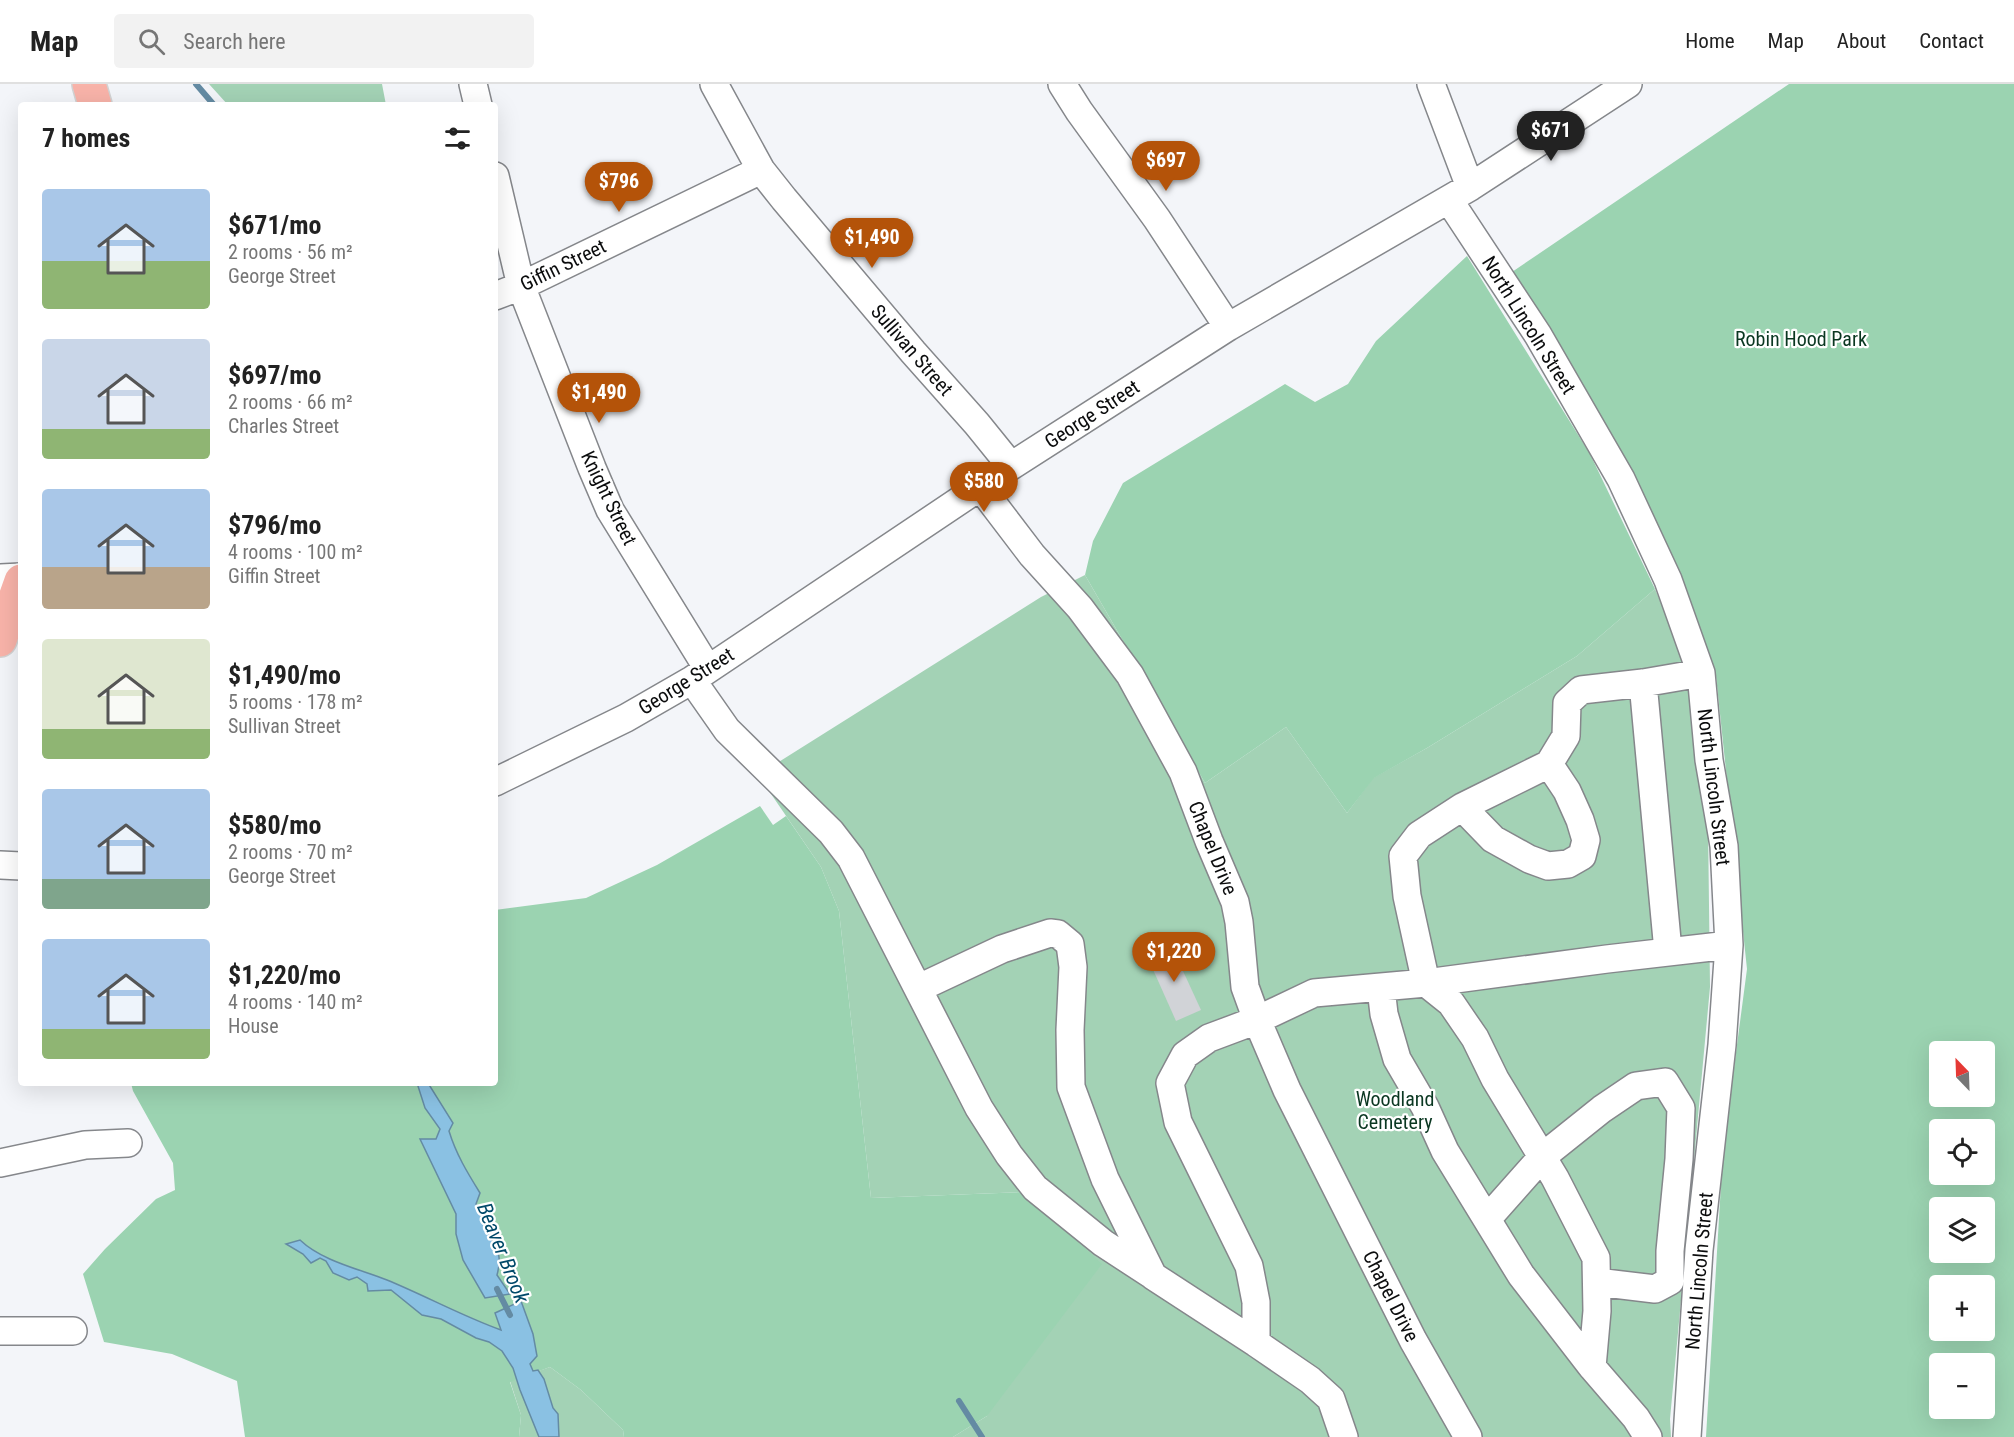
<!DOCTYPE html>
<html lang="en">
<head>
<meta charset="utf-8">
<style>
  body { margin:0; font-family:"Roboto Condensed",sans-serif; background:#f2f2f2; color:#222; height:100vh; display:flex; flex-direction:column; font-size:22px; white-space:nowrap }
  * { box-sizing:border-box; margin:0 }
  p { font-size:20px; color:#767676 }
  .icon { flex:none; width:33px; height:33px; fill:none; stroke:currentColor; stroke-width:2; stroke-linecap:round; stroke-linejoin:round }
  .map { position:relative; flex:1; overflow:hidden }
  .details { position:absolute; left:18px; top:18px; width:480px; height:984px; display:flex; flex-direction:column; background:#fff; border-radius:6px; box-shadow:0 6px 24px #0002 }
  .details>* { flex:none }
  .needle { width:39px; rotate:337deg }
  .buttons { position:absolute; left:1929px; top:957px; display:grid; gap:12px }
  .buttons a { display:grid; place-items:center; width:66px; height:66px; border-radius:6px; background:#fff; box-shadow:0 6px 24px #0002; font-size:30px }
  .price { position:absolute; translate:-50% -51px; padding:0 14px; border-radius:21px; background:#b45309; color:#fff; font-size:20px; line-height:39px; filter:drop-shadow(0 2px 3px #0008) }
  .price::after { content:''; position:absolute; left:50%; top:36px; width:18px; height:14px; margin-left:-9px; background:inherit; clip-path:polygon(0 0,100% 0,50% 100%) }
  .price.selected { background:#222; color:#fff }
  ul { padding:0; list-style:none }
  li { display:flex; align-items:center; gap:18px; height:150px; padding:0 24px }
  li span { display:grid; place-items:center; flex:none; width:168px; height:120px; border-radius:6px; color:#555 }
  li>.icon { margin-inline-start:auto }
  span .icon { width:72px; height:72px; fill:#fffc; stroke-width:1 }
  li b { font-size:26px }
  h2 { display:flex; justify-content:space-between; align-items:center; height:72px; padding:0 24px; font-size:26px }
  header { display:flex; align-items:center; gap:36px; box-sizing:border-box; height:84px; padding:0 30px; background:#fff; border-bottom:2px solid #e0e0e0 }
  header strong { font-size:28px }
  nav { display:flex; gap:33px; margin-inline-start:auto; font-size:21px }
  .search { width:420px; height:54px; background:#f2f2f2; display:flex; align-items:center; gap:15px; box-sizing:border-box; padding:0 21px; border-radius:6px; color:#767676; font-size:22px }
  .map>svg:first-child { display:block }
  .green { fill:#a3d2b5 }
  .forest { fill:#9bd3b1; fill-rule:evenodd }
  .water { fill:#8ac1e3; stroke:#648ba3; stroke-width:1.5 }
  .lines { fill:none; stroke-linecap:round; stroke-linejoin:round }
  .stream { stroke:#648ba3; stroke-width:6 }
  .building { fill:#d1d3d7 }
  .minor-casing { stroke:#85878b; stroke-width:30 }
  .major-casing { stroke:#d3d3d3; stroke-width:36 }
  .minor { stroke:#fff; stroke-width:27 }
  .major { stroke:#f8b3a9; stroke-width:33 }
  .labels { text-anchor:middle; stroke-width:4.5; stroke-linejoin:round; paint-order:stroke }
  .street-label { font-size:20px; fill:#0b0c0d; stroke:#fff }
  .park-label { font-size:20px; fill:#0a3721; stroke:#fff }
  .water-label { font-size:21px; font-style:italic; fill:#00496a; stroke:#fff }
</style>
</head>
<body>
<header>
<strong>Map</strong>
<div class="search"><svg class="icon" aria-label="search" viewBox="0 0 24 24"><circle cx="10" cy="10" r="6"/><path d="M15 15l6 6"/></svg>Search here</div>
<nav><a>Home</a><a>Map</a><a>About</a><a>Contact</a></nav>
</header>
<div class="map">
<svg width="2014" height="1353" viewBox="0 0 2014 1353">
  <rect width="100%" height="100%" fill="#f3f5f9"/>
  <path class="green" d="M209,0H382L386,21H228Z
    M1085,491L1205,699L1286,643L1347,729L1373,694L1427,664L1577,572L1655,505L1692,592L1708,740L1710,903L1670,1335L1671,1353H953L987,1332L1024,1108L871,1114L839,827L821,783L758,691L1041,513Z
    M550,1283L581,1306L623,1346L624,1353H519L521,1331L510,1297Z"/>
  <path class="forest" d="M1789,0H2014V1353H1706L1723,1067L1747,885L1716,592L1626,377L1512,188ZM1940,968H1984V1012H1940ZM1940,1046H1984V1090H1940ZM1940,1124H1984V1168H1940ZM1940,1202H1984V1246H1940ZM1940,1280H1984V1324H1940Z
    M1467,172L1590,370L1655,505L1577,572L1427,664L1374,694L1347,729L1286,643L1205,699L1085,491L1093,457L1123,399L1285,300L1315,318L1348,300L1376,257Z
    M760,722L773,741L786,732L821,783L839,827L871,1114L1024,1108L1102,1180L987,1332L953,1353H624L623,1346L581,1306L550,1283L510,1298L521,1331L519,1353H245L237,1297L172,1270L104,1258L83,1190L105,1165L156,1115L175,1106L173,1079L133,1007L131,999H495V826L586,814L657,781Z"/>
  <path class="water" d="M417,999H428L453,1039L449,1047C456,1070 467,1088 480,1109L476,1120C480,1129 483,1138 487,1146C496,1165 503,1169 497,1191L510,1210L485,1214L463,1176L456,1150V1130L420,1055H436L440,1045L425,1024Z
    M300,1156C322,1177 359,1185 387,1196C426,1212 462,1232 501,1246L495,1229L521,1217L533,1250L537,1272L530,1280L533,1287L538,1286L544,1295L553,1324L558,1330L559,1353H539L520,1306L513,1284L502,1267L489,1258L476,1254L441,1235L422,1231L391,1206L368,1207L367,1200L357,1193L349,1196L333,1189L326,1177L320,1174L311,1179L303,1170L286,1160Z"/>
  <g class="lines">
    <path class="stream" d="M196,0L214,21
      M497,1205L510,1231
      M959,1317L982,1353"/>
  </g>
  <path class="building" d="M1171,861L1201,926L1176,937L1147,872Z"/>
  <g class="lines">
    <defs>
      <path id="minor" d="M473,0L478,21
        M714,0L761,86L784,115L913,268L977,340L1011,382
        M1062,0L1079,27L1157,135L1228,243
        M1431,0L1470,103
        M495,92L521,202L592,384L610,426L708,585
        M1449,116L1538,251L1621,395L1668,496L1701,589L1709,676L1724,762L1729,861L1722,961L1699,1166L1687,1353
        M495,212L521,202L761,86
        M981,404L1032,471L1080,524L1130,591L1183,688L1209,757L1235,818L1239,838L1245,903L1257,936L1287,1006L1413,1256L1468,1353
        M0,494L21,493
        M692,596L727,646L831,748L851,774L979,1024L1009,1071L1035,1104L1103,1159L1152,1191
        M1643,599L1668,867
        M495,698L626,634L692,596L1011,382L1228,243L1470,103L1628,0
        M1462,723L1493,755L1529,775L1548,782L1568,780L1582,772L1586,756L1580,736L1567,707L1549,680
        M0,781L21,782
        M919,904L1002,865L1050,849L1058,850L1070,860L1073,883L1070,946L1071,1003L1105,1095L1153,1192L1256,1259L1310,1296L1331,1315L1344,1353
        M1381,904L1384,930L1397,975L1425,1023L1445,1067L1521,1191L1592,1283L1636,1334L1648,1353
        M0,1079L85,1061L128,1059
        M1488,1134L1542,1073L1602,1025L1636,1002L1665,998L1681,1024L1679,1075L1670,1167V1197L1655,1205L1597,1198
        M0,1247H73
        M1256,1259V1218L1249,1182L1178,1038L1170,999L1185,971L1209,954L1257,936L1314,909L1426,899L1607,875L1729,861
        M1592,1283L1597,1227L1596,1174L1555,1094L1495,995L1475,954L1451,919L1426,899L1407,812L1403,772L1419,751L1462,723L1549,680L1566,652L1567,619L1581,606L1643,599L1701,589"/>
      <path id="major" d="M89,0L95,21
        M0,556L21,497"/>
    </defs>
    <use href="#minor" class="minor-casing"/>
    <use href="#major" class="major-casing"/>
    <use href="#minor" class="minor"/>
    <use href="#major" class="major"/>
  </g>
  <g class="labels">
    <g class="street-label">
      <text transform="translate(563 181) rotate(-26)" y="7">Giffin Street</text>
      <text transform="translate(1529 241) rotate(58)" y="7">North Lincoln Street</text>
      <text transform="translate(912 266) rotate(49)" y="7">Sullivan Street</text>
      <text transform="translate(1092 330) rotate(-33)" y="7">George Street</text>
      <text transform="translate(609 414) rotate(64)" y="7">Knight Street</text>
      <text transform="translate(686 597) rotate(-32)" y="7">George Street</text>
      <text transform="translate(1714 703) rotate(83)" y="7">North Lincoln Street</text>
      <text transform="translate(1213 764) rotate(68)" y="7">Chapel Drive</text>
      <text transform="translate(1699 1187) rotate(-85)" y="7">North Lincoln Street</text>
      <text transform="translate(1391 1212) rotate(63)" y="7">Chapel Drive</text>
    </g>
    <g class="park-label">
      <text x="1801" y="262">Robin Hood Park</text>
      <text x="1395" y="1022">Woodland<tspan x="1395" dy="23">Cemetery</tspan></text>
    </g>
    <g class="water-label">
      <text transform="translate(503 1169) rotate(68)" y="7">Beaver Brook</text>
    </g>
  </g>
</svg>
<div class="buttons">
<a><svg class="needle" viewBox="-14 -14 28 28"><path d="M0-13l5 13h-10z" fill="#e53935"/><path d="M0 13l5-13h-10z" fill="#767676"/></svg></a>
<a><svg class="icon" aria-label="locate" viewBox="0 0 24 24"><circle cx="12" cy="12" r="6"/><path d="M12 2v4M12 18v4M2 12h4M18 12h4"/></svg></a>
<a><svg class="icon" aria-label="layers" viewBox="0 0 24 24"><path d="M12 4l9 5-9 5-9-5zM3 14l9 5 9-5"/></svg></a>
<a>+</a>
<a>−</a>
</div>
<b class="price selected" style="left:1551px;top:78px">$671</b>
<b class="price" style="left:1166px;top:108px">$697</b>
<b class="price" style="left:619px;top:129px">$796</b>
<b class="price" style="left:872px;top:185px">$1,490</b>
<b class="price" style="left:599px;top:340px">$1,490</b>
<b class="price" style="left:984px;top:429px">$580</b>
<b class="price" style="left:1174px;top:899px">$1,220</b>
<section class="details">
<h2>7 homes<svg class="icon" aria-label="filters" viewBox="0 0 24 24"><path d="M4 7h16M4 17h16"/><circle cx="9" cy="7" r="2"/><circle cx="15" cy="17" r="2"/></svg></h2>
<ul>
<li><span style="background:linear-gradient(#a9c7e8 60%,#8fb573 0)"><svg class="icon" aria-label="home" viewBox="0 0 24 24"><path d="M3 11l9-7 9 7M6 9v11h12V9"/></svg></span><div><b>$671/mo</b><p>2 rooms · 56 m²</p><p>George Street</p></div></li>
<li><span style="background:linear-gradient(#c9d6e8 75%,#8fb573 0)"><svg class="icon" aria-label="home" viewBox="0 0 24 24"><path d="M3 11l9-7 9 7M6 9v11h12V9"/></svg></span><div><b>$697/mo</b><p>2 rooms · 66 m²</p><p>Charles Street</p></div></li>
<li><span style="background:linear-gradient(#a9c7e8 65%,#b9a48a 0)"><svg class="icon" aria-label="home" viewBox="0 0 24 24"><path d="M3 11l9-7 9 7M6 9v11h12V9"/></svg></span><div><b>$796/mo</b><p>4 rooms · 100 m²</p><p>Giffin Street</p></div></li>
<li><span style="background:linear-gradient(#dfe7d0 75%,#8fb573 0)"><svg class="icon" aria-label="home" viewBox="0 0 24 24"><path d="M3 11l9-7 9 7M6 9v11h12V9"/></svg></span><div><b>$1,490/mo</b><p>5 rooms · 178 m²</p><p>Sullivan Street</p></div></li>
<li><span style="background:linear-gradient(#a9c7e8 75%,#7fa58c 0)"><svg class="icon" aria-label="home" viewBox="0 0 24 24"><path d="M3 11l9-7 9 7M6 9v11h12V9"/></svg></span><div><b>$580/mo</b><p>2 rooms · 70 m²</p><p>George Street</p></div></li>
<li><span style="background:linear-gradient(#a9c7e8 75%,#8fb573 0)"><svg class="icon" aria-label="home" viewBox="0 0 24 24"><path d="M3 11l9-7 9 7M6 9v11h12V9"/></svg></span><div><b>$1,220/mo</b><p>4 rooms · 140 m²</p><p>House</p></div></li>
</ul>
</section>
</div>
</body>
</html>
